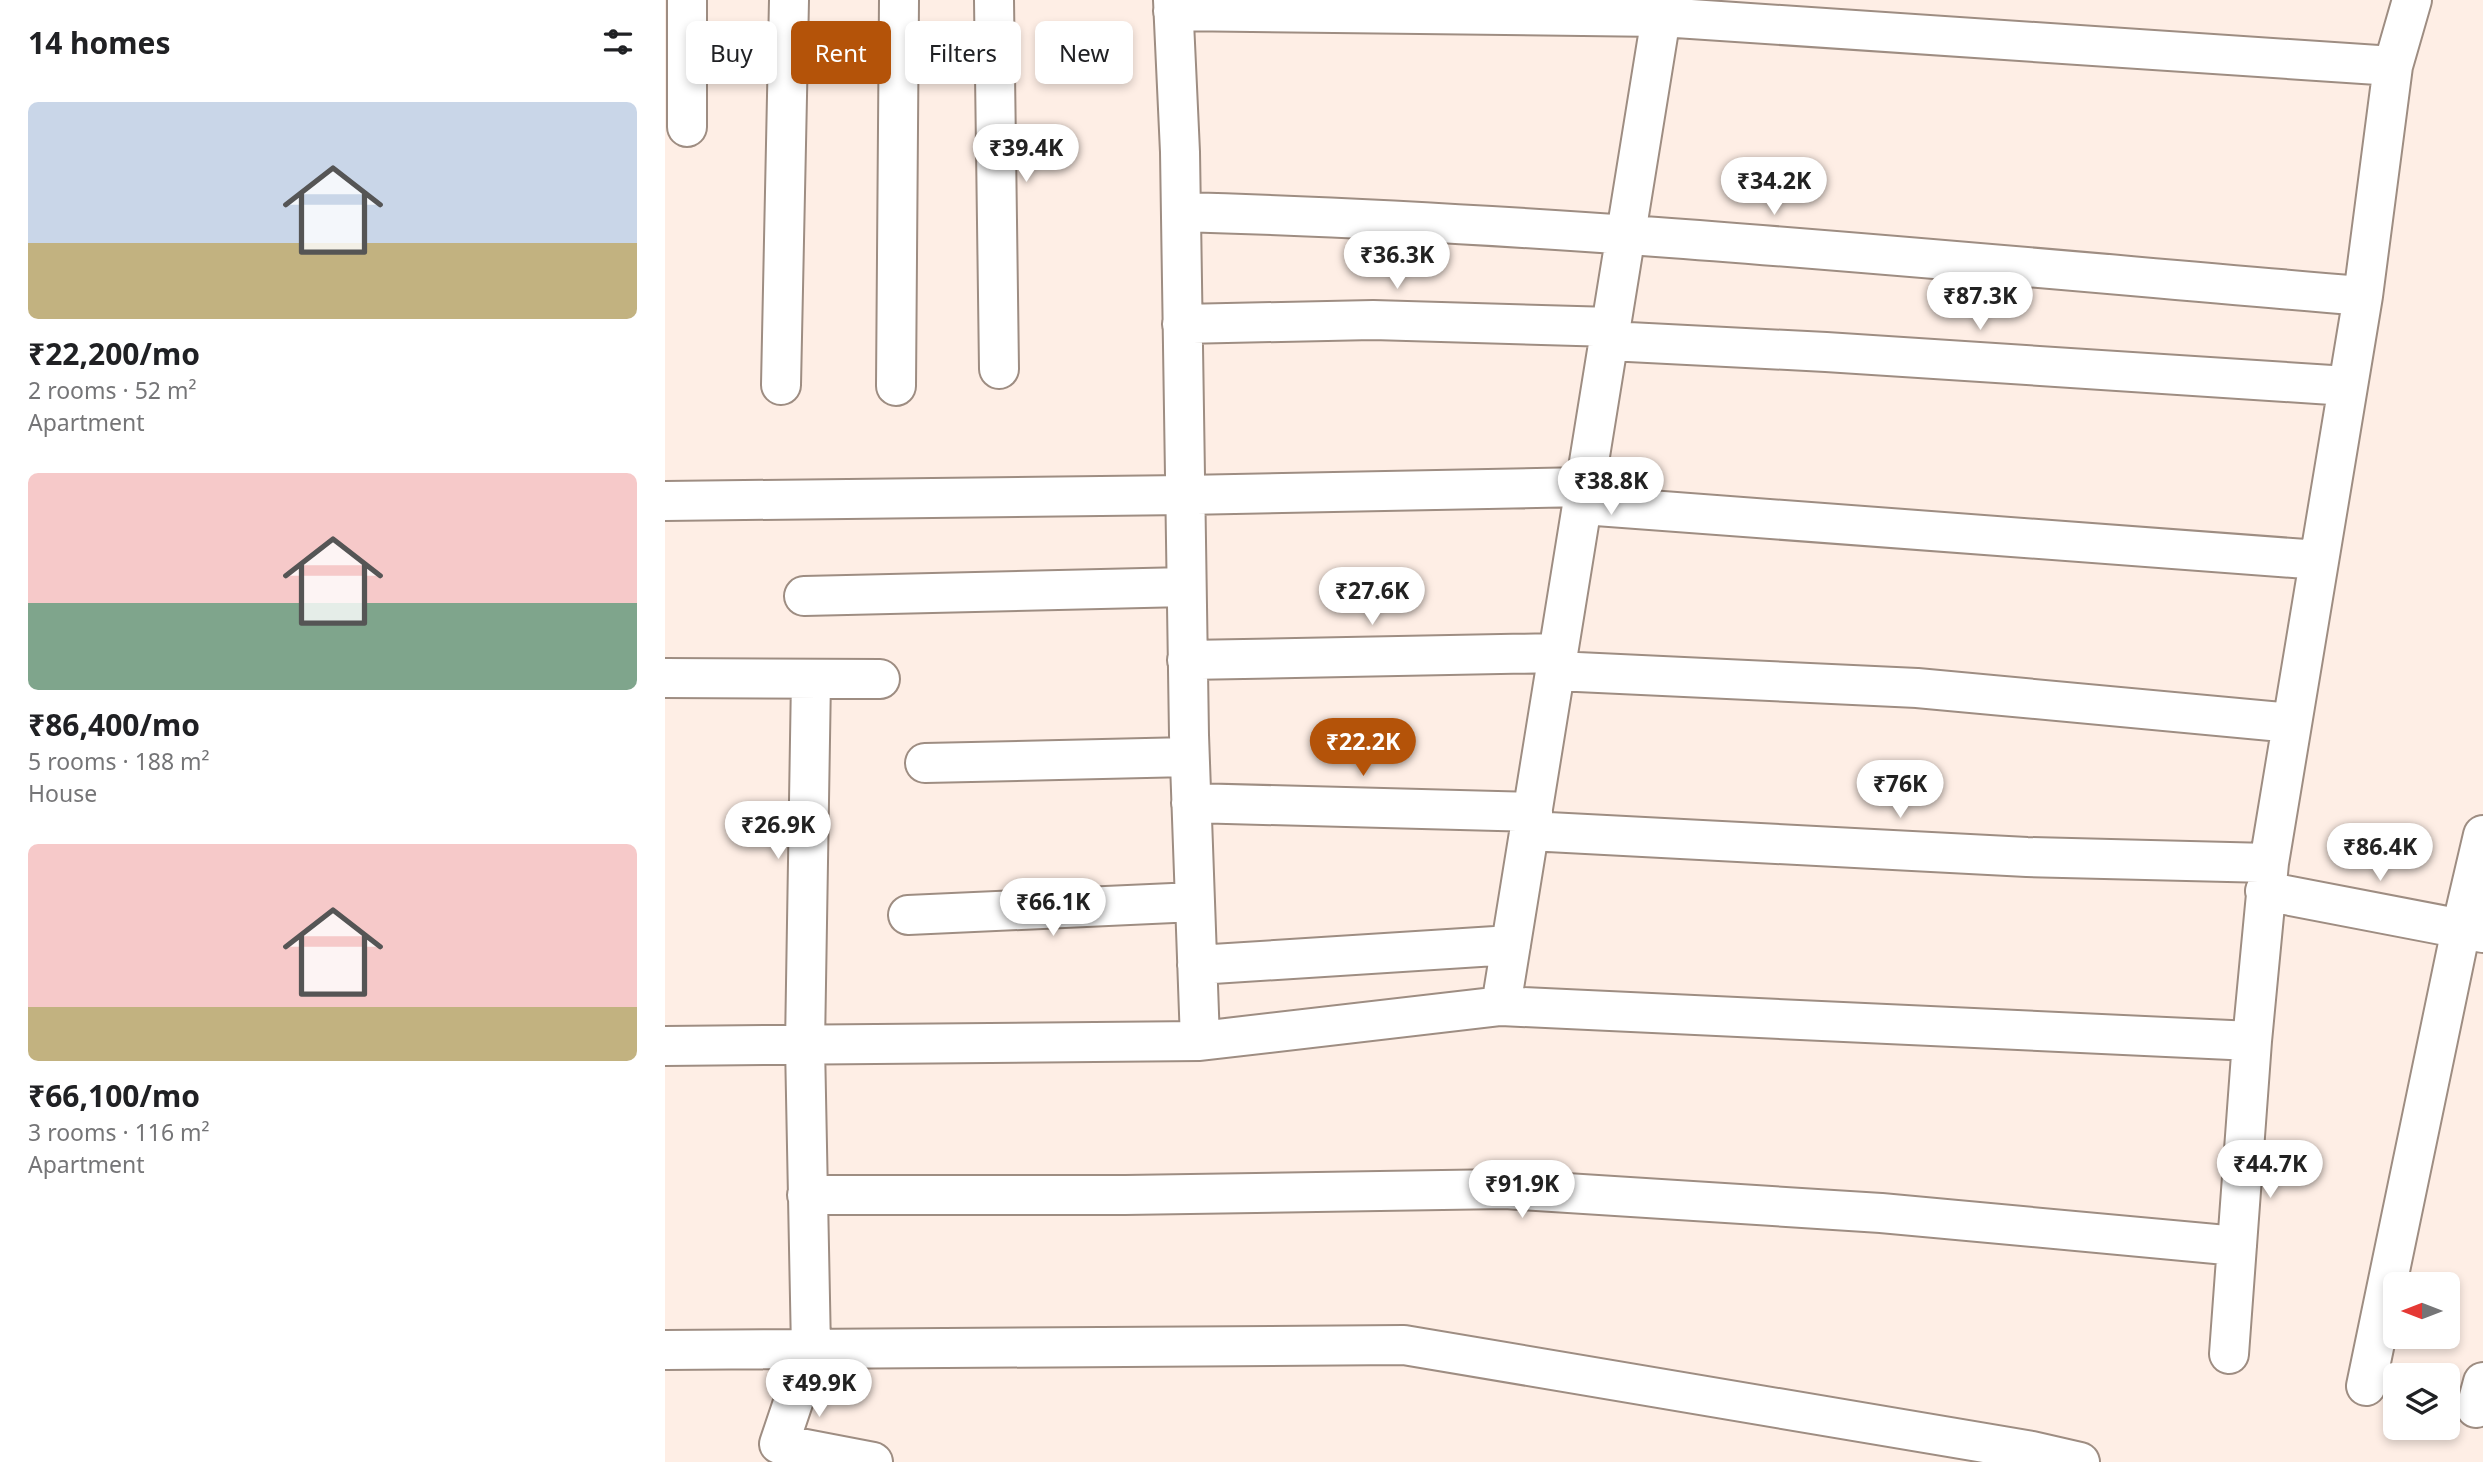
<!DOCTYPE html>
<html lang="en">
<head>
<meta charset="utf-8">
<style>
  body { margin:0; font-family:"Noto Sans",sans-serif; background:#f6f6f6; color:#202124; height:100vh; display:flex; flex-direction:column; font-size:26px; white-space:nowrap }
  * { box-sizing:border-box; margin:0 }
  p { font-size:23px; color:#757577 }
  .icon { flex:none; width:38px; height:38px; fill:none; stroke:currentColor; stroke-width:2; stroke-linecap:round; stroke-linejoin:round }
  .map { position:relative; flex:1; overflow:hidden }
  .panel { display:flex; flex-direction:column; background:#fff; width:665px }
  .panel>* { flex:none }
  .banner { position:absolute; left:21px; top:21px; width:665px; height:63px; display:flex; gap:14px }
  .needle { width:46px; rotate:270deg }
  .buttons { position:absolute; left:1718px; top:1272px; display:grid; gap:14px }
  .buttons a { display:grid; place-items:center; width:77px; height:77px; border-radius:10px; background:#fff; box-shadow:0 4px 10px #0003; font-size:35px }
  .price { position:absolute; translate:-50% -60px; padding:0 16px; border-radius:24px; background:#fff; color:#222; font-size:23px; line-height:46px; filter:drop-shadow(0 2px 4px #0008) }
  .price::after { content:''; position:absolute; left:50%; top:42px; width:21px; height:16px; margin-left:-10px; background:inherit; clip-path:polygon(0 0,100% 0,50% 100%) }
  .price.active { background:#b45309; color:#fff }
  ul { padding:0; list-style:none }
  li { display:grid; align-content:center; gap:14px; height:371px; padding:0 28px }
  li span { display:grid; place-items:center; height:217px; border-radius:10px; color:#555 }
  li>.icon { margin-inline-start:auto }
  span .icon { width:126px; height:126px; fill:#fffc; stroke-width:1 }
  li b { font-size:30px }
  h2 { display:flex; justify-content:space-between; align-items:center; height:84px; padding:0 28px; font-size:30px }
  .tag { padding:0 24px; border-radius:10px; background:#fff; box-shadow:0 4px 10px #0003; font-size:24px; line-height:63px }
  .tag.active { background:#b45309; color:#fff }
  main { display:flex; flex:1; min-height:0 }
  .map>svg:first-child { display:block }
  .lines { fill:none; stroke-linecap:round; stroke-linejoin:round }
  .minor-casing { stroke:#9e8d82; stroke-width:42 }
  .minor { stroke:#fff; stroke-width:38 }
</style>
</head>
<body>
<main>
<section class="panel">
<h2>14 homes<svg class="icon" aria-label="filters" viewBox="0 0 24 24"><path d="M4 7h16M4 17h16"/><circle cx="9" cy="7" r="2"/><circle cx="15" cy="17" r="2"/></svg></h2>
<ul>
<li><span style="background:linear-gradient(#c9d6e8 65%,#c2b280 0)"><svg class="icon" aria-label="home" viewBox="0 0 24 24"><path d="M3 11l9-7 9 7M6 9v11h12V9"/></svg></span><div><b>₹22,200/mo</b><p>2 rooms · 52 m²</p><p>Apartment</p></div></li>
<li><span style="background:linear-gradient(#f6c9c9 60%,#7fa58c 0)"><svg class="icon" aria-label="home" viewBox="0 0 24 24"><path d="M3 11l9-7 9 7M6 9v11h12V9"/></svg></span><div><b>₹86,400/mo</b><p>5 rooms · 188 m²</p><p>House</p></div></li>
<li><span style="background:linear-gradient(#f6c9c9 75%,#c2b280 0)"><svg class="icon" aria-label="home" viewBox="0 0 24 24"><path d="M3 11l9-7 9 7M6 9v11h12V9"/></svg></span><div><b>₹66,100/mo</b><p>3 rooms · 116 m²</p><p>Apartment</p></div></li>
</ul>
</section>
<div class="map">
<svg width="1818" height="1462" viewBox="0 0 1818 1462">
  <rect width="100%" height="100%" fill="#feeee5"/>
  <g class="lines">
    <defs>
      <path id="minor" d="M22,0V127
        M329,0L334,369
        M508,11L996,17L997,0
        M1728,66L1747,0
        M516,212C911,223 1304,263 1698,296
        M517,324L708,320L947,327
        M944,341L1161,352L1682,386
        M116,385L124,0
        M231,386L234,0
        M0,501L520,495L921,487
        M918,505L1654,560
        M139,596L521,587
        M522,660L893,653
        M891,671L1252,688L1627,723
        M0,678L215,679
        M146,679L140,1045L146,1349L114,1444L208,1462
        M260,763L524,757
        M526,803L868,812
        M864,831L1362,857L1604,863
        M1600,891L1818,933
        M243,915L530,902
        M532,965L846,945
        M535,1041L836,1006L1587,1041L1604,863L1698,296L1728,66L996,17L836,1006
        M0,1046L535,1041L524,735L515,152L508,0
        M142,1195H460L840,1189L1216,1213L1572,1246
        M0,1350L739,1345L1367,1451L1415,1462
        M1564,1354L1587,1041
        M1701,1386L1796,929L1818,835
        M1811,1408L1818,1382"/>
    </defs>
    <use href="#minor" class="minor-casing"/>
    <use href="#minor" class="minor"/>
  </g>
</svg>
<div class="buttons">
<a><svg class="needle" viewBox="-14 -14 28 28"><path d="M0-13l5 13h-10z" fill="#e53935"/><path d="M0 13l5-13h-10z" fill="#757577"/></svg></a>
<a><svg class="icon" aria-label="layers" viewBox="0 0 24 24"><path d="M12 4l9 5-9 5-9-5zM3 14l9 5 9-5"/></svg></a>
</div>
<b class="price" style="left:361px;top:184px">₹39.4K</b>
<b class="price" style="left:1109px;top:217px">₹34.2K</b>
<b class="price" style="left:732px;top:291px">₹36.3K</b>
<b class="price" style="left:1315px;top:332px">₹87.3K</b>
<b class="price" style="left:946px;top:517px">₹38.8K</b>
<b class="price" style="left:707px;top:627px">₹27.6K</b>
<b class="price active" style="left:698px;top:778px">₹22.2K</b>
<b class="price" style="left:1235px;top:820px">₹76K</b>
<b class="price" style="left:113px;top:861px">₹26.9K</b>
<b class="price" style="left:1715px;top:883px">₹86.4K</b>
<b class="price" style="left:388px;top:938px">₹66.1K</b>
<b class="price" style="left:1605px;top:1200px">₹44.7K</b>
<b class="price" style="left:857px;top:1220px">₹91.9K</b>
<b class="price" style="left:154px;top:1419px">₹49.9K</b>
<div class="banner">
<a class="tag">Buy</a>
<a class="tag active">Rent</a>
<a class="tag">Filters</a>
<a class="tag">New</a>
</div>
</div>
</main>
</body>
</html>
